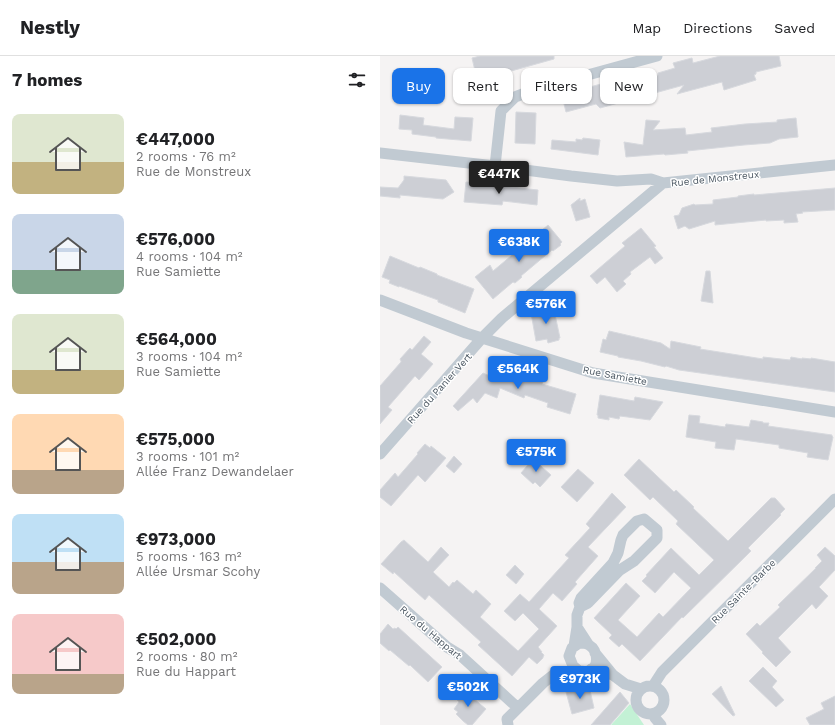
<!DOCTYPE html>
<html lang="en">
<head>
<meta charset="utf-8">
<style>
  body { margin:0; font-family:"Work Sans",sans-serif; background:#f2f2f2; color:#202124; height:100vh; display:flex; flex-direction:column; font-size:15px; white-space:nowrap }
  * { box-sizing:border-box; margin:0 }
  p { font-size:13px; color:#757577 }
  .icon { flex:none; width:22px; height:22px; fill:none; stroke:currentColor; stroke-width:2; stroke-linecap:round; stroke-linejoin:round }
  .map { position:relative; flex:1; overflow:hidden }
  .side { display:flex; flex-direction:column; background:#fff; width:380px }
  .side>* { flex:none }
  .top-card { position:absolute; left:12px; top:12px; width:380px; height:36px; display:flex; gap:8px }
  .price { position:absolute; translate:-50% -34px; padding:0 9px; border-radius:4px; background:#1a73e8; color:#fff; font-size:13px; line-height:26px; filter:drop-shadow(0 1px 2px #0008) }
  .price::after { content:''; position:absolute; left:50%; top:24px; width:12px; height:9px; margin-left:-6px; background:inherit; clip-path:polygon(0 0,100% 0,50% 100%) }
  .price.on { background:#222; color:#fff }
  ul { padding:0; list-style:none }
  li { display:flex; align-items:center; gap:12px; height:100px; padding:0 12px }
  li span { display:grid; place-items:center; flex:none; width:112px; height:80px; border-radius:8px; color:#555 }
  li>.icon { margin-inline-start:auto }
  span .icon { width:48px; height:48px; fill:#fffc; stroke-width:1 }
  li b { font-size:17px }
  h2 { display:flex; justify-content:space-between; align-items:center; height:48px; padding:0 12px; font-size:17px }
  .pill { padding:0 14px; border-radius:8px; background:#fff; box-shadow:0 1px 3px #0004; font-size:14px; line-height:36px }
  .pill.on { background:#1a73e8; color:#fff }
  header { display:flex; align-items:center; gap:24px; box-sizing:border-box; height:56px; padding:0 20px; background:#fff; border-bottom:1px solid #e0e0e0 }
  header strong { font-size:19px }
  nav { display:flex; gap:22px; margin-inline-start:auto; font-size:14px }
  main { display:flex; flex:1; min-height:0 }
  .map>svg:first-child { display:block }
  .green { fill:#c3f1d5 }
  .building { fill:#cdcfd5; stroke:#d7d9de }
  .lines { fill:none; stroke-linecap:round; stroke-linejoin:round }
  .street { stroke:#c1cad2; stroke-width:11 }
  .labels { text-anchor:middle; stroke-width:3; stroke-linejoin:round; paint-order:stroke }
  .street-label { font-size:10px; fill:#4a5661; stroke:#fff }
</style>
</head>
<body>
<header>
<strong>Nestly</strong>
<nav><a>Map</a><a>Directions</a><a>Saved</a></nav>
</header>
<main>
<section class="side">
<h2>7 homes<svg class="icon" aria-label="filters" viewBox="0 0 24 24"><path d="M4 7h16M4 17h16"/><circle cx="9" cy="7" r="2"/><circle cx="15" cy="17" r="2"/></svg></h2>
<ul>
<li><span style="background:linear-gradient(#dfe7d0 60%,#c2b280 0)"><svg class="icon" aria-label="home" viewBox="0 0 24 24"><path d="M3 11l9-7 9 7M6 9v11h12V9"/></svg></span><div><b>€447,000</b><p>2 rooms · 76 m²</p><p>Rue de Monstreux</p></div></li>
<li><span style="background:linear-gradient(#c9d6e8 70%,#7fa58c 0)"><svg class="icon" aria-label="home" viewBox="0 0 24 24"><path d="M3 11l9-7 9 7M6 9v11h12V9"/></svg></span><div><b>€576,000</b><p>4 rooms · 104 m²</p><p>Rue Samiette</p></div></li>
<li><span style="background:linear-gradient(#dfe7d0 70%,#c2b280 0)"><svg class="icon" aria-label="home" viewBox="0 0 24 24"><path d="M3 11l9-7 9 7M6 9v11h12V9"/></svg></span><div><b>€564,000</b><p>3 rooms · 104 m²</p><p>Rue Samiette</p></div></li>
<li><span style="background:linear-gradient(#ffd9b3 70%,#b9a48a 0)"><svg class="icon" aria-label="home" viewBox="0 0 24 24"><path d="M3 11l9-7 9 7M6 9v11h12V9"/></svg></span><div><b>€575,000</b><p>3 rooms · 101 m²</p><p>Allée Franz Dewandelaer</p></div></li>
<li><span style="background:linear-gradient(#bfe0f5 60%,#b9a48a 0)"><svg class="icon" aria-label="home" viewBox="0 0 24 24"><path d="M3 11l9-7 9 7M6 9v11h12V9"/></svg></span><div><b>€973,000</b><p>5 rooms · 163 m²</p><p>Allée Ursmar Scohy</p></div></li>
<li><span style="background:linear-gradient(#f6c9c9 75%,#b9a48a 0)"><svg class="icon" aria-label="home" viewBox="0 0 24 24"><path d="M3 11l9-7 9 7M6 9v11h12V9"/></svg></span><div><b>€502,000</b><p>2 rooms · 80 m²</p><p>Rue du Happart</p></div></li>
</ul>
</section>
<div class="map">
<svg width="455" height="669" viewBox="0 0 455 669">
  <rect width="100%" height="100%" fill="#f5f3f3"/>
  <path class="green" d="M250,648L264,669H231Z"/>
  <path class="building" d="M100,0H174V3L124,17L125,19L114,22L112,15L96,19L92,2Z
    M340,0H399L401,10L376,16V18L374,19L376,24L344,34L342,26L297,38L304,29L220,52L216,48L186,56L182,40L211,32L210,31L228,26L229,27L254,19L256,25L278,19V17L295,12L293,7L312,2L313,7Z
    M136,56L156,57L155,88L135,87Z
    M20,59L44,62L43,69L74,73L75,61L93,62L91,85L56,82V81L32,78V74L19,73Z
    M416,62L418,81L399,83L390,87L364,89L307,95L308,97L285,99L284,98L246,101L244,86L263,89L266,64L280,65L273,74L305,72L306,79L332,76L331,72L365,68L397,66V64Z
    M203,82L220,84L218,99L171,93L172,84L196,86V83L202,84Z
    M24,120L66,124L74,136L63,143L20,139V142L0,140V131L18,132L24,124Z
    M86,126L158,134L157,149L123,145L122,149L84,146Z
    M455,132V154L422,156L423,157L416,158L418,166L404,167V164L386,165V164L335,169V165L309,173L305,170L298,173L294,160L299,159L302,152L314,148L315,149L333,148V144L358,141V140L374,138V139Z
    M200,142V145L205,143L210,161L196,165L191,149Z
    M168,169L182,186L180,188L181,189L173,195L172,194L141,220L142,221L135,227L133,226L113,243L95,221L110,209L113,215Z
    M261,172L276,190L274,191L283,202L275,208L270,201L250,216L251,218L243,225L246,228L237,236L225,221L217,228L210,220L245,190L242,187Z
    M10,200L39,212L40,211L57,218V219L94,233L85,257L58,246V244L19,230V231L9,227L10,224L2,221Z
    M326,215H330L333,247L321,245Z
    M173,249L180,282H179V284L168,287L167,283L156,285L151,257L162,255L161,251Z
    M229,275L281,287L290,293L291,285L321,291L320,293L383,303V301L410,304L411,301L422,303V302L431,303V302L455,306V336L299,314L286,310L285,311L261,305L238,301V300L220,296L223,283L226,284Z
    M44,280L51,286L41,298L53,308L39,324L35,320L8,351L12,354L0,368V330L21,306V305L20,303L30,292L32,294Z
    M122,310L141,315V314L164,323L162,328L196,338L190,358L167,351L168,347L145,339L144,342L120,332L117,342L105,337L97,347L93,342L78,355L73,350L103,317L119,324Z
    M220,339L254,345L255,341L283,346L270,364L240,360L239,363L229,361V364L218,362V359H217Z
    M309,359L320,360L319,367L345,371L346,368L369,371L371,364L383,366V367H389L388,370L452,379V380L453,381L448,404L427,401L428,397L399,392V389L356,383L354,394L335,392L336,386L306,381Z
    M45,388L50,392L51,390L66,402L45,426L38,419L11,450L0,441V434L15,417L18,421L38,398L37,397Z
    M74,400L82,408L74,417L66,410Z
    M153,403L171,419L160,431L155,426L153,428L141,417Z
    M259,403L294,436L296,434L314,451L313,452L348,485L391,442H395L405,453L400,458L401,459L368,492L371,495L303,562L302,561L260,605L242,588L239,591L229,582L232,579L214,562L246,527L260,540L238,564L257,581L279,557L283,561L311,532L294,516L275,537L262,525L267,520L266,519L291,492L319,519L334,504L296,468L298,465L273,441L270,444L244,419Z
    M198,413L214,427L197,446L181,431Z
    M232,437L246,451L208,491L218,500L195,526L197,528L182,545L173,537L159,553L177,570L158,591L162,596H161L164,599L163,601V602L157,608L149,601L132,620L98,589L101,586L49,539L45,544L14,516L13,518L1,508L21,486L24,484L48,506L61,491L69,499L53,516L69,531L73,526L74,527L77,524L93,538L96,534L111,548L100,561L138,595L159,573L143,557L135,565L124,555L140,538L149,546L189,502L185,499L210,472L206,468Z
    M445,491L455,500V514L439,531L448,540L436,553L432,548L398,582L411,596L396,611L382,597L383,596L366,578L377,567L380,570L400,551L398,549L436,512H435L442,505L437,499Z
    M135,509L144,518L136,528L126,519Z
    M8,568L13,573L15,572L16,573L18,571L62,611L48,626L30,609L29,610L10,594L9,595L0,587V578Z
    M383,611L397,625L392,631L404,644L396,651L369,625Z
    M209,630L214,652L192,658L186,636Z
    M341,630L355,659L353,660L332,638Z
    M81,632L106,653L92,669H88L83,665L76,658L78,656L74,653L79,646L74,640Z
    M240,636L249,647L230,669H211Z
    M455,640V669H430L426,662L444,653L441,647Z"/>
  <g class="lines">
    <path class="street" d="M0,97L115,110L191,120L237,125L271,123L283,127L455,109
      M115,110L121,55L135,41L153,34L277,0
      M0,244L86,277L213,317L455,356
      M0,398L102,282L122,262L283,127
      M0,532L67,591L80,599L138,652
      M197,571V559L200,551L208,547L240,514L254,505L277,482V474L264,463L257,465L243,479L241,484L238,497L233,507L201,542L199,547L200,551
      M199,587C202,587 206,587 209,589C218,594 220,611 209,615C206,616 202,615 199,615L193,610L189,600L192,592Z
      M194,590L197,571L208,588
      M211,613L233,619L215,597
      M233,619L245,628L261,633
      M256 644a14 14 0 1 1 28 0a14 14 0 1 1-28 0Z
      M273,630L282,616L455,443
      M274,658L275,662L281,669
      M128,669L127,663L163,627L177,616"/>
  </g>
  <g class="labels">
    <g class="street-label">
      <text transform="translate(335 122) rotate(-6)" y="4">Rue de Monstreux</text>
      <text transform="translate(235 319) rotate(11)" y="4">Rue Samiette</text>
      <text transform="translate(59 332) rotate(-48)" y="4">Rue du Panier Vert</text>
      <text transform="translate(363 535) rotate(-45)" y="4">Rue Sainte-Barbe</text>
      <text transform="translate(51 576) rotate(40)" y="4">Rue du Happart</text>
    </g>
  </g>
</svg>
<b class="price on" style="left:119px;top:139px">€447K</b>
<b class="price" style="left:139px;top:207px">€638K</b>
<b class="price" style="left:166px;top:269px">€576K</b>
<b class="price" style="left:138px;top:334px">€564K</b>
<b class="price" style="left:156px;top:417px">€575K</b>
<b class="price" style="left:200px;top:644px">€973K</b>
<b class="price" style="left:88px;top:652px">€502K</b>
<div class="top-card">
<a class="pill on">Buy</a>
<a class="pill">Rent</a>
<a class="pill">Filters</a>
<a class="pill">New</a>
</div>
</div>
</main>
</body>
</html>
